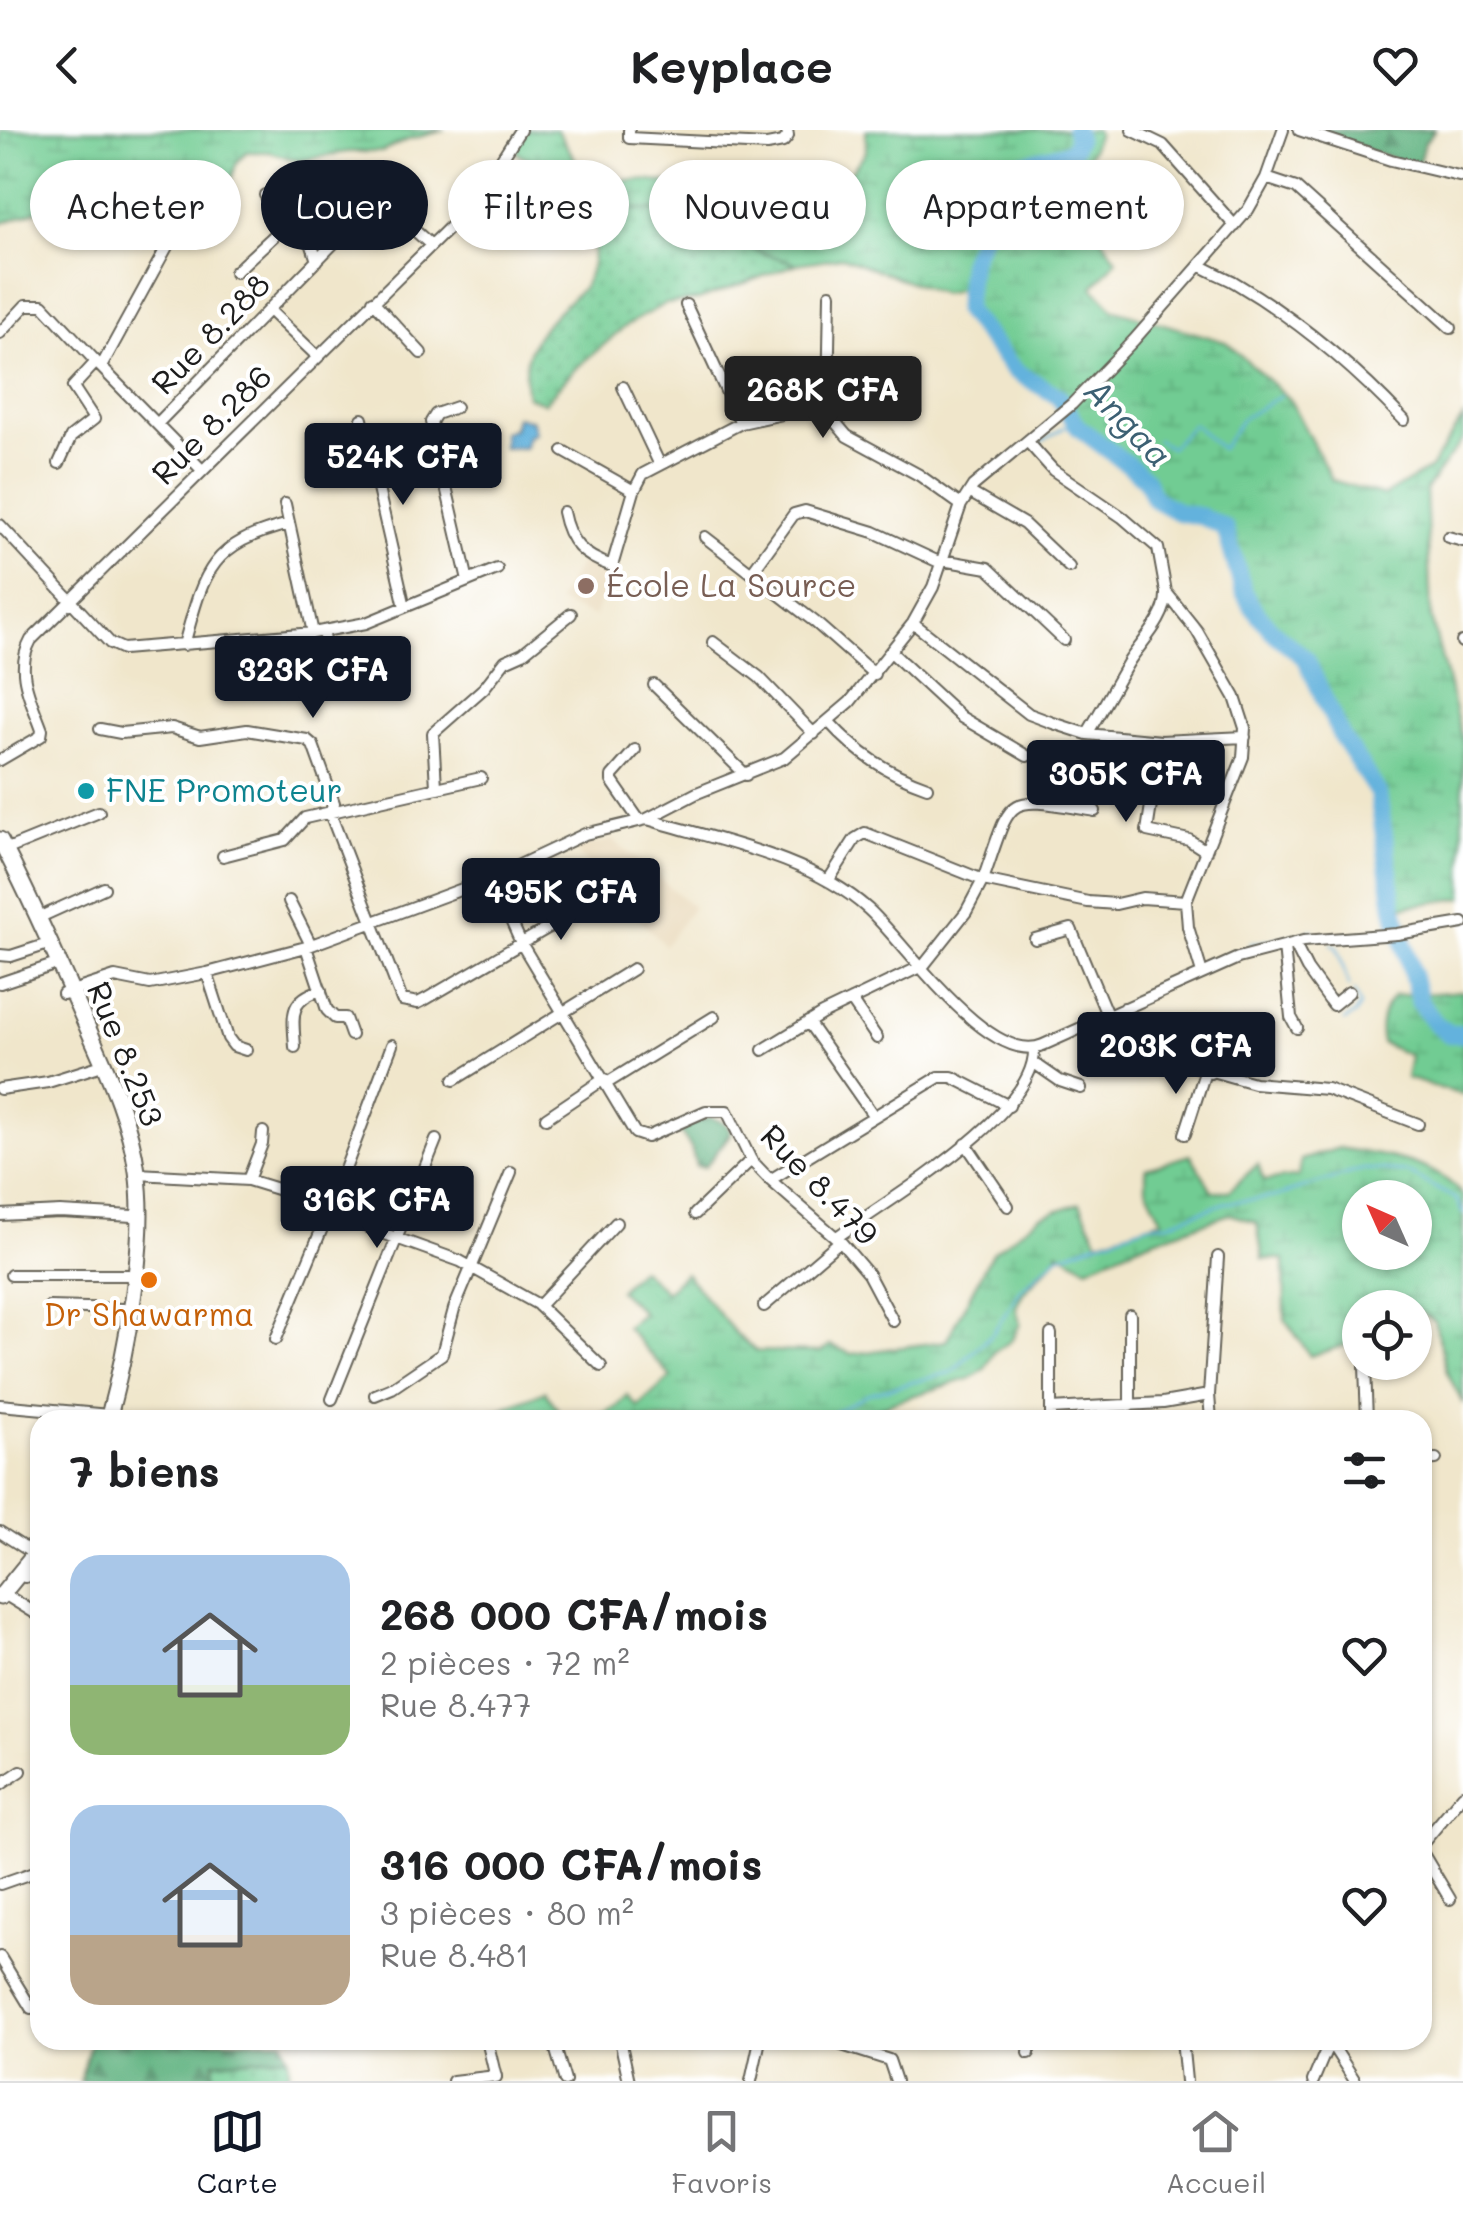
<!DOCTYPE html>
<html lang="fr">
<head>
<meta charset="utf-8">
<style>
  body { margin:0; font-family:Mali,sans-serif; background:#f2f2f2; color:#202124; height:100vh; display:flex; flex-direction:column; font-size:38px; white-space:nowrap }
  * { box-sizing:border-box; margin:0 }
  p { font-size:32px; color:#757577 }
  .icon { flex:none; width:55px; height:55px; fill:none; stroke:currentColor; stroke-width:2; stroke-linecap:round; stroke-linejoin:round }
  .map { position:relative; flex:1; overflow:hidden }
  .details { position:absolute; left:30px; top:1280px; width:1402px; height:640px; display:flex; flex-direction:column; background:#fff; border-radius:30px; box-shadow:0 2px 8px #0004 }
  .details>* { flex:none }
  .hud { position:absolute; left:30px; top:30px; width:1405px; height:90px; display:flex; gap:20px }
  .needle { width:65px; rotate:315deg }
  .tools { position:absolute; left:1342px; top:1050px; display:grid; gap:20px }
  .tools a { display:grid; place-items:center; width:90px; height:90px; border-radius:50%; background:#fff; box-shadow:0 2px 8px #0004; font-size:50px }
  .price { position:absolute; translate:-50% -85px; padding:0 22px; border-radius:10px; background:#111827; color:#fff; font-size:32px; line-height:65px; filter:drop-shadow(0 2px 5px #0008) }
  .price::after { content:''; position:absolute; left:50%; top:60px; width:30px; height:22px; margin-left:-15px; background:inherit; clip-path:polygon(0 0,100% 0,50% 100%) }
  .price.current { background:#222; color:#fff }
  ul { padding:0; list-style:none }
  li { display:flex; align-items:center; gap:30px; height:250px; padding:0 40px }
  li span { display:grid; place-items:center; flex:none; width:280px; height:200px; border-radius:30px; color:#555 }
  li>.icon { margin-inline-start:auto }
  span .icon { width:120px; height:120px; fill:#fffc; stroke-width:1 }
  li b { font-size:42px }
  h2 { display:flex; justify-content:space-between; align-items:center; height:120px; padding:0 40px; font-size:42px }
  .chip { padding:0 35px; border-radius:45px; background:#fff; box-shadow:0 2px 8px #0004; font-size:35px; line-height:90px }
  .chip.current { background:#111827; color:#fff }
  header { display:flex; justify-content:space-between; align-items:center; height:130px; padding:0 40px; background:#fff; font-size:45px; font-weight:700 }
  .tab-bar { display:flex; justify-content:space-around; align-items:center; height:140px; border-top:2px solid #e0e0e0; background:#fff; font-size:28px; color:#757577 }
  .tab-bar a { display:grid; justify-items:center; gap:5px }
  .tab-bar .current { color:#111827 }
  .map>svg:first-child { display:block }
  .built { fill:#e9d9ba }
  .grass { fill:url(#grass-dots); stroke:#467458; stroke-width:2.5 }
  .forest { fill:url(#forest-firs); stroke:#3c664c; stroke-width:2.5 }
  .wetland { fill:url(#wetland-marsh); stroke:#467458; stroke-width:2.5; fill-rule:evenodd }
  .water { fill:url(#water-ripples); stroke:#40677c; stroke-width:2.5 }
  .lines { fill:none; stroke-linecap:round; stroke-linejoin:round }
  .stream { stroke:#64b2dd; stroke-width:2.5 }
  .river { stroke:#64b2dd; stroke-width:18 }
  .minor-casing { stroke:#666359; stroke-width:14 }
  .highway-casing { stroke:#666359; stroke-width:19 }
  .minor { stroke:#fff; stroke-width:10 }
  .highway { stroke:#fff; stroke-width:15 }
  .education-dot { fill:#8d6e63; stroke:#fff; stroke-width:4 }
  .culture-dot { fill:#0f9aa8; stroke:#fff; stroke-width:4 }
  .food-dot { fill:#e8710a; stroke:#fff; stroke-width:4 }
  .labels { text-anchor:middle; stroke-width:8; stroke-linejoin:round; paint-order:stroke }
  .street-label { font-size:32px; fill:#1c1c1c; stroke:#fff }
  .education-label { font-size:32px; fill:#785e54; stroke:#fff; text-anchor:start }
  .culture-label { font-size:32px; fill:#0d838f; stroke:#fff; text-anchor:start }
  .food-label { font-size:32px; fill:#c56008; stroke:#fff }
  .water-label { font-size:35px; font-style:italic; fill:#3c6073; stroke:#fff }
</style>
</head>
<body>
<header><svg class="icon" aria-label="back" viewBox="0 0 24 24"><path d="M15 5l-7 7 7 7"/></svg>Keyplace<svg class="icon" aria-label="heart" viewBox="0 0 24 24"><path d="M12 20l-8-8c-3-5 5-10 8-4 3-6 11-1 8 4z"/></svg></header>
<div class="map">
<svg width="1463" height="1951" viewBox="0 0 1463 1951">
  <defs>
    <pattern id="grass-dots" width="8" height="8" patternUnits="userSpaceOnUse" patternTransform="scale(2.5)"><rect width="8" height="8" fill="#71cc93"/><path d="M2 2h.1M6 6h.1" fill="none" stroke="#61af7e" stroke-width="1.8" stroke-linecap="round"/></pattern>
    <pattern id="forest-firs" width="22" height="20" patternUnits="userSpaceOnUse" patternTransform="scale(2.5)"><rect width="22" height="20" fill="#5cb07d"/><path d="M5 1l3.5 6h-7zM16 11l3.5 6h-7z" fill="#4b8e66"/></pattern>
    <pattern id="wetland-marsh" width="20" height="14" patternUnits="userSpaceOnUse" patternTransform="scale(2.5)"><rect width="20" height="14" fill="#71cc93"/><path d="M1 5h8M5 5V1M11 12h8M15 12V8" fill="none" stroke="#61af7e"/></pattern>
    <pattern id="water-ripples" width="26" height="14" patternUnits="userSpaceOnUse" patternTransform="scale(2.5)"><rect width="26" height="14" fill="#64b2dd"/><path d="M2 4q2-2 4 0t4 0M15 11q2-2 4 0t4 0" fill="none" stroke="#5698bd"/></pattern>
  </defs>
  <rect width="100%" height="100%" fill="#fff"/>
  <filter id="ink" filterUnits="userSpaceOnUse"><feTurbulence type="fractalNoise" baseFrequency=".01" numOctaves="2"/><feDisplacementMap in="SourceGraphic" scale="20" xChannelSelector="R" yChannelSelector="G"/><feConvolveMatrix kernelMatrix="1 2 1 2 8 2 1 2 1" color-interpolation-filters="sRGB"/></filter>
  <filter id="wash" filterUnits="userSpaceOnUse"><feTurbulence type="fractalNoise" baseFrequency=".0048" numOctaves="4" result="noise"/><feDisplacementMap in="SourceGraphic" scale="40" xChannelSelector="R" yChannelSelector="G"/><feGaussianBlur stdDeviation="2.25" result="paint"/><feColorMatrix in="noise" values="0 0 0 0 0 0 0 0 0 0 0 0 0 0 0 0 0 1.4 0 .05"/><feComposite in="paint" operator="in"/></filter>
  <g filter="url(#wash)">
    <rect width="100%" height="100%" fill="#f0e6cb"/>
    <path class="built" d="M585,426L610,442L594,487L557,472Z
      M613,710L693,777L665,816L572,718Z
      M1155,1281V1290H1055V1284Z"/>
    <path class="grass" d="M626,78L664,82L727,111L797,134L698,170L665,174L627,195L574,240L544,273L527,266C519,225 534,205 562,177C568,170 580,163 584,155C604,119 577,103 626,78Z
      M288,1926L290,1951H214L213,1932Z"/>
    <path class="forest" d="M1306,0H1435L1424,13L1418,37Z
      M710,987L727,994L731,1003L705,1037L696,1036L691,1018L677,998Z
      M91,1910H284L288,1926L214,1932V1951H80Z"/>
    <path class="wetland" d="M0,0H445L407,10L382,22H348L298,31L270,22H246L236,34L219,94L169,64L164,51L120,60L121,72L94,82L66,70L0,94Z
      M527,0H557L583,42L593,36L614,52C657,44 702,63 745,70C774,75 803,70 832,66L866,22V0H1096L1098,4L1072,63L1117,130L1093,157L1115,180L1226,212L1290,270L1332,350L1384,366L1430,338L1463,288V309L1426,359L1431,487L1463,611V768L1394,778L1377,663L1341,606L1306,529L1271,500L1251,475L1243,460L1225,398L1203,387L1178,382L1154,369L1146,351L1134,339L1079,298L1058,266L1015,241L965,180L966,157L942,164L842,127L797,134L727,111L664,82L626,78L606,89L574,66L575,56L555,40L518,24L516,16Z
      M1463,861V965L1406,948L1410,926L1382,913C1378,897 1382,877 1394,866Z
      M1339,1018C1381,1026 1438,1030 1463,1067V1274L1447,1242L1434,1191L1415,1178H1360V1207L1349,1214L1310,1226L1285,1189L1284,1129H1263L1257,1093L1230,1084L1149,1111L1087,1137L1058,1121V1126L1023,1163L1016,1177L1020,1194L1011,1211L994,1222L985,1239L971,1248L896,1271L853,1290H591L618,1276L627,1265L638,1277L671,1247L626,1197L643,1183L619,1160L640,1138L666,1162L685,1143L736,1204L756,1221L821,1222L830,1215L852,1224L946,1211L992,1123L1040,1086L1080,1073L1098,1111L1162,1090L1146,1058V1038L1191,1025L1212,1061H1229L1258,1034L1264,1051L1299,1046L1301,1030ZM1360,1068H1415V1122H1360Z
      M545,1261L565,1290H476Z"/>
    <path class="water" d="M516,287L532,290L535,303L528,306L525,318H503V302L513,299Z"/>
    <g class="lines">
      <path class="stream" d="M1157,310L1170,318L1193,294L1221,319L1242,289L1281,265
        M1039,313L1075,291
        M1250,814L1306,804L1312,799
        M1332,814L1337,818L1349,856
        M1344,891L1355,884L1360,876L1354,862
        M821,1290L867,1264L952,1242L993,1203L1021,1159L1058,1126L1147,1095L1168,1093L1224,1073L1274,1067L1364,1039L1406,1042L1456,1069L1463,1084"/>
      <path class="river" d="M1075,0L1077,9L1072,21L1015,36L999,54L987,94L970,132L965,180L1015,241L1058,266L1079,298L1134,339L1146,350L1154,369L1178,382L1203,387L1225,398L1243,460L1251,475L1271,500L1306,529L1341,606L1378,663L1394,778L1420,873L1435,893L1449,904H1463"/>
    </g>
  </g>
  <g filter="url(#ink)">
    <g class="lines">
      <defs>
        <path id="minor" d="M629,0V8L767,15L783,12L788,6L787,0
          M1132,0L1163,15L1235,96
          M1299,0L1391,30L1463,47
          M1266,48L1296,58L1451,198
          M265,65L308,103L317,131
          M169,113L101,237L202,340
          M1200,135C1211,142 1223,146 1234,152C1297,189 1354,237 1404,290
          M235,142L292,89
          M830,164L828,274L831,287L847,306L919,345L961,375
          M373,171L421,223
          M686,175L741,293
          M269,180L317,226
          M0,203L26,175H43L101,237
          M623,257L659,333
          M456,277L436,284L431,292L468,451
          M362,289L405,477
          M157,294L374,72L384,73L431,115
          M1028,312L1053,340L1122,387L1158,418L1166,462L1197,501L1235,567L1245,598L1243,627L1186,771L1188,797L1202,843
          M563,321L634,361
          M59,333L71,307L94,289L73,257L96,232
          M969,362L1024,394L1069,437
          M285,374L313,503
          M563,382C569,413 583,426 612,436L634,361L643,344L741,293L828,274
          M0,395L110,513L123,519L313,503L366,493L497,439
          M705,407L815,492L874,544
          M1448,407L1463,411
          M942,430L988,438L1064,510
          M752,442L794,384L805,381L874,402L941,433
          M913,493L1029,584L1053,593L1087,604L1161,611L1245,607
          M324,501L326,533
          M713,512L759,547L814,604
          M1462,512H1463
          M184,515C204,442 209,414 289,394
          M891,522L961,587L1027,626
          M654,555L746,645
          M829,592C857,623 887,643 927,657
          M100,599L121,603L172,598L200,607L247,600L307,610L313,615L334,673L330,683L402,870L418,873L426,869L582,778
          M1087,604C1101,581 1114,557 1128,533C1141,512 1167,489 1166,463
          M1161,611L1147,701L1189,710L1206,721
          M635,620L612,646V651L639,690
          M0,630L41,606L42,600C31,569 14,541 31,510L454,93L478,66L520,0
          M436,657L433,603L484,558L505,531L523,523L571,484
          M1095,681C1002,666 1014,662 983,750L1088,772L1116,774L1142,768L1186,771
          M647,689C720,711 810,727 868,779C904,811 989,938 1043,915L1238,828L1303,811L1397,804L1463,793
          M5,720L99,682
          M223,726L285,710L305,688L481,648
          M492,748L521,813L635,1003L647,1007L706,981H727L751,1030L770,1050L840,1111L868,1144L893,1191
          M289,771L311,815
          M38,788L104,758
          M1035,809L1071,799L1107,885
          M1294,813L1307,839L1333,875L1349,862
          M1284,816L1291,887L1297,898
          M306,817L327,880L335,888H345L351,905
          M0,825L11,826L42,816
          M207,843L228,908L234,916L246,920
          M0,853L51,836
          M63,864L115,847L150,854L207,843L306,817L492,748L585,704L647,689L697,663L784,628L850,572L913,493L933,457L961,375L973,356L1072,274L1134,210L1248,80L1266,48L1283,0
          M851,870L877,908
          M1124,878L1141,911L1173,930L1254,953L1327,959L1418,994
          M808,892L873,985
          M295,917C293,886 288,870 321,860
          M763,920L822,884L924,835L966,782L983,750L865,703L855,709L828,751
          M1034,933L1060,951L1081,958
          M1210,943L1224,909
          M454,950L633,839
          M607,953L714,887
          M0,959L48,952L96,937
          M546,988L604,949
          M1185,1004L1205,942
          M966,1014L1008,1076
          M138,1044L248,1050L287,1062L374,1100L460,1131L537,1174L601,1236
          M248,1050L262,1014L263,1002
          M770,1050L939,947H952L1009,976
          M695,1084L751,1030
          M0,1085L60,1082L133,1086
          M837,1107C886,1071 1037,984 1034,919
          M11,1145H128
          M539,1176L616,1093
          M764,1176L840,1111
          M49,1177L124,1179
          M276,1209L330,1079L392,915
          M1365,1236L1367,1290
          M375,1265L392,1258L442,1224L454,1179L511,1042
          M1209,1265L1218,1127
          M332,1269L436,1010
          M0,1275L109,1285
          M1130,1276V1185
          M1051,1279V1204
          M1051,1290V1279L1163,1273L1209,1265L1211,1290
          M1422,1330L1436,1329
          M0,1402L37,1426
          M25,1447L40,1444
          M4,1464L40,1486
          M0,1655L21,1641
          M1422,1714L1463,1665
          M1422,1722L1450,1769
          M0,1754L40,1740
          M0,1827L31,1878
          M487,1910L496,1948
          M553,1910L565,1951
          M620,1910L629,1951
          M826,1910L889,1930L896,1951
          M1182,1910L1186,1951
          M1329,1910L1355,1951
          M1029,1923L1030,1910
          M453,1951L496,1946
          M751,1951L760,1910
          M1313,1951L1329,1913"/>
        <path id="highway" d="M0,710C29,764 53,820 78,876C101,929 129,983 137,1041C148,1110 126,1223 108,1290
          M0,1467L40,1418"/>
      </defs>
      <use href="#minor" class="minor-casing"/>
      <use href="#highway" class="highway-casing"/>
      <use href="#minor" class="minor"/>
      <use href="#highway" class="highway"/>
    </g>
  </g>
  <circle class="education-dot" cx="586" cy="456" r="10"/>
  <circle class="culture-dot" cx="86" cy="661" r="10"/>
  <circle class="food-dot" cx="149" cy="1150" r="10"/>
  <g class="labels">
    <g class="street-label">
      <text transform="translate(211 204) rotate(-46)" y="11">Rue 8.288</text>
      <text transform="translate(212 295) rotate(-45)" y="11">Rue 8.286</text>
      <text transform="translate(125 924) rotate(68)" y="11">Rue 8.253</text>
      <text transform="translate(819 1055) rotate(46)" y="11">Rue 8.479</text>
    </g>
    <g class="education-label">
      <text x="606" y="467">École La Source</text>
    </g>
    <g class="culture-label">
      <text x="106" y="672">FNE Promoteur</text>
    </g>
    <g class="food-label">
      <text x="149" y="1196">Dr Shawarma</text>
    </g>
    <g class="water-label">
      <text transform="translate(1128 293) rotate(46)" y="12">Angaa</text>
    </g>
  </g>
</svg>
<div class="tools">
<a><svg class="needle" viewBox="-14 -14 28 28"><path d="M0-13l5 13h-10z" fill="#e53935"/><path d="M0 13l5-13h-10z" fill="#757577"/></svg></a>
<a><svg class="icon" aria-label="locate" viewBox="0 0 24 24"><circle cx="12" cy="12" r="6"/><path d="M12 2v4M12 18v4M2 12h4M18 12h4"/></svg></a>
</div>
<b class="price current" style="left:823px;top:311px">268K CFA</b>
<b class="price" style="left:403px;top:378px">524K CFA</b>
<b class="price" style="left:313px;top:591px">323K CFA</b>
<b class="price" style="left:1126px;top:695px">305K CFA</b>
<b class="price" style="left:561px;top:813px">495K CFA</b>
<b class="price" style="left:1176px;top:967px">203K CFA</b>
<b class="price" style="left:377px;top:1121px">316K CFA</b>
<div class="hud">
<a class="chip">Acheter</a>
<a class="chip current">Louer</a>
<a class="chip">Filtres</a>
<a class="chip">Nouveau</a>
<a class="chip">Appartement</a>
</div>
<section class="details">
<h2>7 biens<svg class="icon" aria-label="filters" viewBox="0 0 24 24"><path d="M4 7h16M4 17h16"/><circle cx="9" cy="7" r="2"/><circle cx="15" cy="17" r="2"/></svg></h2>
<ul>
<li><span style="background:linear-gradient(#a9c7e8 65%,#8fb573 0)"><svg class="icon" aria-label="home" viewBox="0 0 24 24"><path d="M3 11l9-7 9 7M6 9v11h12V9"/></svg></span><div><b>268 000 CFA/mois</b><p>2 pièces · 72 m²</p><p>Rue 8.477</p></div><svg class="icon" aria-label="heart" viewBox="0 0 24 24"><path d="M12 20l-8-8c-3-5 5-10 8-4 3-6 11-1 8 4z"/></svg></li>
<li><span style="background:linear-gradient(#a9c7e8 65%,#b9a48a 0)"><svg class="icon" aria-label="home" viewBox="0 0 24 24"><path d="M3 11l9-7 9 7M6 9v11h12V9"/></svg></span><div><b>316 000 CFA/mois</b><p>3 pièces · 80 m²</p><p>Rue 8.481</p></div><svg class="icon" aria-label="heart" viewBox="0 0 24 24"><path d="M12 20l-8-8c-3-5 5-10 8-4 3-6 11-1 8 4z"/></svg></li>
</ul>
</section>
</div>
<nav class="tab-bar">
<a class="current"><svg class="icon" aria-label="map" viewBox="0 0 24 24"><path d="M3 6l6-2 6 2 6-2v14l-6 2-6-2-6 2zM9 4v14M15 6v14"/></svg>Carte</a>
<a><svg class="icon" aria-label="saved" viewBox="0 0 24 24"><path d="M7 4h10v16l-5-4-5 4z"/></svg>Favoris</a>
<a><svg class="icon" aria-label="home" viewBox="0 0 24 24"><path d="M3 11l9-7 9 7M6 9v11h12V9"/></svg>Accueil</a>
</nav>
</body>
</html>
